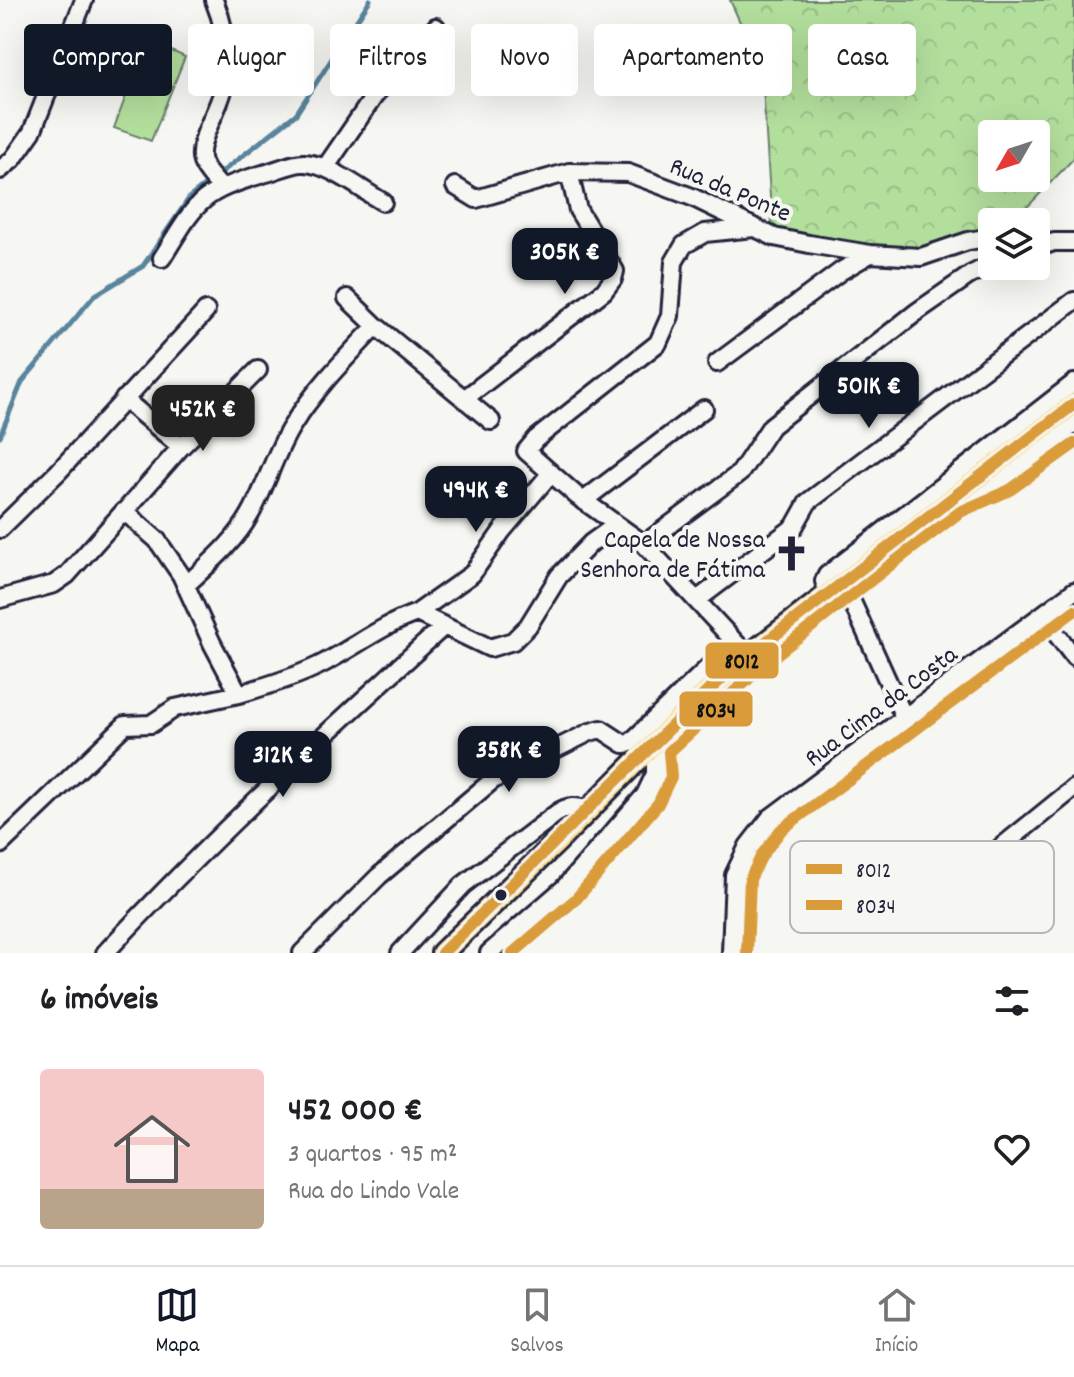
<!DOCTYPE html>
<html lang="pt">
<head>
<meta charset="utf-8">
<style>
  body { margin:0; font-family:Dekko,sans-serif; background:#f6f6f6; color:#202124; height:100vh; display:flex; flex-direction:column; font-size:30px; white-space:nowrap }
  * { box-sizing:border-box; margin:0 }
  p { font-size:26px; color:#757577 }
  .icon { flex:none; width:44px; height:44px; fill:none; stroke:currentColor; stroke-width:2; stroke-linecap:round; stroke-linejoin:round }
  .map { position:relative; height:953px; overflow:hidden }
  .panel { display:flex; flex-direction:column; background:#fff; flex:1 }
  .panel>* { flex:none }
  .top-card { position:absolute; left:24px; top:24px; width:1026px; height:72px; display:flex; gap:16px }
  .needle { width:52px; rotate:231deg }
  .buttons { position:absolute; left:978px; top:120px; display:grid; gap:16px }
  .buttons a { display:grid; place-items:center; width:72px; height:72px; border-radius:8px; background:#fff; box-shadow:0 8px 32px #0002; font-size:40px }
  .price { position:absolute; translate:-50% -68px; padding:0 18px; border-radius:16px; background:#111827; color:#fff; font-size:26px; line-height:52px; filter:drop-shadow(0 2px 4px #0008) }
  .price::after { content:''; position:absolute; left:50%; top:48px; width:24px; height:18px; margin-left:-12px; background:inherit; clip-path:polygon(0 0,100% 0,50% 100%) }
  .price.current { background:#222; color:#fff }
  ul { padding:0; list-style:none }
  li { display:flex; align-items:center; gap:24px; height:200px; padding:0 40px }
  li+li { border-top:2px solid #e0e0e0 }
  li span { display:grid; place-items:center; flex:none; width:224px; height:160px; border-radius:8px; color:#555 }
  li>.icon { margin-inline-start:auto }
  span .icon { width:96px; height:96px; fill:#fffc; stroke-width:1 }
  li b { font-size:34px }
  h2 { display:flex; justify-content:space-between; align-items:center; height:96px; padding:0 40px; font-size:34px }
  .chip { padding:0 28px; border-radius:8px; background:#fff; box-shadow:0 8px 32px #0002; font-size:28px; line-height:72px }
  .chip.current { background:#111827; color:#fff }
  .menu { display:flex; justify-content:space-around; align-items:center; height:112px; border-top:2px solid #e0e0e0; background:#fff; font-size:22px; color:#757577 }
  .menu a { display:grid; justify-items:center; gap:4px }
  .menu .current { color:#111827 }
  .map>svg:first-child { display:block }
  .forest { fill:url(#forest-crowns); stroke:#6a806c; stroke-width:2; fill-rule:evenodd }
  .garden { fill:#b3df9d; stroke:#6a806c; stroke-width:2 }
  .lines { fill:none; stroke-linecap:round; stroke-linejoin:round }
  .stream { stroke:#59849d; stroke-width:5 }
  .minor-casing { stroke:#22223b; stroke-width:22 }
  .major-casing { stroke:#22223b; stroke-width:26 }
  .minor { stroke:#f6f6f2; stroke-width:16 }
  .major { stroke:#fbdf96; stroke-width:20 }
  .bus-1-casing { stroke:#f6f6f2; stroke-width:18 }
  .bus-2-casing { stroke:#f6f6f2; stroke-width:18 }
  .bus-1 { stroke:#da9b3b; stroke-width:12 }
  .bus-2 { stroke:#da9b3b; stroke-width:12 }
  .bus-dot { fill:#22223b; stroke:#f6f6f2; stroke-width:3 }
  .labels { text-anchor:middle; stroke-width:8; stroke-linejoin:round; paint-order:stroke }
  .street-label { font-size:26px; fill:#22223b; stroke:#f6f6f2 }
  .poi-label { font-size:26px; fill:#22223b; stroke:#f6f6f2; text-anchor:end }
  .key { fill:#f6f6f2; stroke:#b6b6bb; stroke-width:2 }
  .key-label { font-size:22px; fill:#22223b }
  .line-badge { stroke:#f6f6f2; stroke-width:3 }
  .pale-badge-label { font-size:22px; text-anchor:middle; font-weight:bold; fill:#111 }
</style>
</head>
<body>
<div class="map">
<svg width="1074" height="953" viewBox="0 0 1074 953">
  <defs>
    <pattern id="forest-crowns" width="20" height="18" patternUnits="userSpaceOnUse" patternTransform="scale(2)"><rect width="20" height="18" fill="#b3df9d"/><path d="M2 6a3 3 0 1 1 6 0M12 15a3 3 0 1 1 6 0" fill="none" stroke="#9abf88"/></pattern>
  </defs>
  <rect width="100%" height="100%" fill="#f6f6f2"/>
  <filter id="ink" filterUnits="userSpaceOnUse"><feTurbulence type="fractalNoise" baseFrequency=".0125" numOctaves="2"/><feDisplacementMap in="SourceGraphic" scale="16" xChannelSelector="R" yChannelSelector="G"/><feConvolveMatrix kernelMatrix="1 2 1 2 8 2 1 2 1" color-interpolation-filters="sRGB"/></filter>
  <g filter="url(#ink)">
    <path class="forest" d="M730,0H1074V158L1013,222H992V231L956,237L909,250L831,242L772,228L762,71ZM992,134H1036V178H992Z"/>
    <path class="garden" d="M147,40L185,57L151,141L114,128Z"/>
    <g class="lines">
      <path class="stream" d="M0,436L22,382L94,296L143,266L190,197L296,114L370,0"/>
      <defs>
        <path id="minor" d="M214,0C225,27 230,57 224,86C221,107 195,143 202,162C205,171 215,180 220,187
          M325,168L377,92L411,59L436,27
          M0,170L13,159L32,132L84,0
          M455,186L476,199L569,172L628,173L692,197L774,237L809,244L870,254L921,257L968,241L992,237
          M1036,248L1054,242H1074
          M162,258C197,202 198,193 263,174C276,171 293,162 305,163C329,164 362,190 383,202
          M347,298L376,326L491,421
          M717,363L841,271L870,254
          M124,399L181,447
          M464,399L604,291L613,279L615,271L578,210L569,172
          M962,495C1004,485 1041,450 1074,424
          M583,501L704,409
          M124,512L181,447L258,370
          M0,529L58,472L206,311
          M644,544L740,473L771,426L918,311L970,275L992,264
          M843,582L904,717
          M186,585C210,563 235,542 251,513C266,486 274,456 290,429C313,391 345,359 376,326
          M827,594L824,581L827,575L1074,383
          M0,599L54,584L67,575L124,511L157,540L181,575L212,643L239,694C267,686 296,677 322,664C355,647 382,625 417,613L490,648L513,641L528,626L559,576L591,543L616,525
          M697,600L794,527L808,502L1074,301
          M417,613L472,574L502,531L551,473
          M1042,615L1074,657
          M748,656L644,544L577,496L526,451L536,439L658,343L670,316L674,262L684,245L705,233L754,228
          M0,845L125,725L151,724L175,708L239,694
          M1000,848L1074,788
          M105,953C212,838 327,732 443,627
          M302,953L379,876L493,780L590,732L601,729L624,744L630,743L719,657L725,656L735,666
          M400,953L463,885L557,813C568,805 576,806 589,810
          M489,953L564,888L645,795L655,774V760L650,748
          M731,953L734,875L748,846L770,818L1074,591"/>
        <path id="major" d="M442,953L558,841L683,714L735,666L1074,404"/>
      </defs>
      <use href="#minor" class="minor-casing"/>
      <use href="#major" class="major-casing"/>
      <use href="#minor" class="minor"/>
      <use href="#major" class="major"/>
      <defs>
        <path id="bus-1" d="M442,953C540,858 635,759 735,666L1074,404"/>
        <path id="bus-2" d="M513,953L576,899L658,804L671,777L669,752L769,660L884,570L960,512L1010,490L1074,444
          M747,953L750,879L762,855L781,830L1074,611"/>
      </defs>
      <use href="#bus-1" class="bus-1-casing"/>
      <use href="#bus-2" class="bus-2-casing"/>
      <use href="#bus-1" class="bus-1"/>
      <use href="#bus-2" class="bus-2"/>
    </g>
  </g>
  <defs>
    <symbol id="church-bare" viewBox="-9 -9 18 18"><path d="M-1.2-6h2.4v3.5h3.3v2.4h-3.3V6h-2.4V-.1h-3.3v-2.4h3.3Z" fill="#22223b" stroke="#f6f6f2" stroke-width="2.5" paint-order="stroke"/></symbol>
  </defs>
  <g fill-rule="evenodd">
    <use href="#church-bare" x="766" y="528" width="51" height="51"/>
  </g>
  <circle class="bus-dot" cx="501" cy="895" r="7"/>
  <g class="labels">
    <g class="street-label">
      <text transform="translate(731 188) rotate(23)" y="9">Rua da Ponte</text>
      <text transform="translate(880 705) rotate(-37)" y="9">Rua Cima da Costa</text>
    </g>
    <g class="poi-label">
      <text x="765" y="547">Capela de Nossa<tspan x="765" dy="30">Senhora de Fátima</tspan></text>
    </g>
  </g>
  <rect x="790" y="841" width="264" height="92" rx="12" class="key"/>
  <rect x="806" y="864" width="36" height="10" fill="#da9b3b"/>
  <rect x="806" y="900" width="36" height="10" fill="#da9b3b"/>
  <g class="key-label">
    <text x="856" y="877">8012</text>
    <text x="856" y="913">8034</text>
  </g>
  <g class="line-badge">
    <rect x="704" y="641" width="76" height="39" rx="8" fill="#da9b3b"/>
    <rect x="678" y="690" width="76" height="38" rx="8" fill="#da9b3b"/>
  </g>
  <g class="pale-badge-label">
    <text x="742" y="668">8012</text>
    <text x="716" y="717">8034</text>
  </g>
</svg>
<div class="buttons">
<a><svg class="needle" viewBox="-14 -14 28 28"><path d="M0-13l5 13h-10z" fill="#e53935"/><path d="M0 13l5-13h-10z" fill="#757577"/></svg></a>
<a><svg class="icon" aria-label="layers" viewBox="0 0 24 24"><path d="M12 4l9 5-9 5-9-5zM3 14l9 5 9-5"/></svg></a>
</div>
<b class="price" style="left:565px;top:296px">305K €</b>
<b class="price" style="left:869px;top:430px">501K €</b>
<b class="price current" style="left:203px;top:453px">452K €</b>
<b class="price" style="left:476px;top:534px">494K €</b>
<b class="price" style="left:509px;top:794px">358K €</b>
<b class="price" style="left:283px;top:799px">312K €</b>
<div class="top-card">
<a class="chip current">Comprar</a>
<a class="chip">Alugar</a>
<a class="chip">Filtros</a>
<a class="chip">Novo</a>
<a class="chip">Apartamento</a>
<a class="chip">Casa</a>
</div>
</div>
<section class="panel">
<h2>6 imóveis<svg class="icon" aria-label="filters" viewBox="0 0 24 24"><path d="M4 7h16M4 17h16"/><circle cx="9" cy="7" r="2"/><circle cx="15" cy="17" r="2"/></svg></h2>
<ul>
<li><span style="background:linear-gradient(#f6c9c9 75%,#b9a48a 0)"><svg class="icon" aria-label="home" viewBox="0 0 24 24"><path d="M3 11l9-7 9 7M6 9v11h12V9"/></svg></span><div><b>452 000 €</b><p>3 quartos · 95 m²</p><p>Rua do Lindo Vale</p></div><svg class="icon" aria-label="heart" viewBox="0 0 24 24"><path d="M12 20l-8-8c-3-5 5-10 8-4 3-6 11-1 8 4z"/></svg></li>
</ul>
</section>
<nav class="menu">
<a class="current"><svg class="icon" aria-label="map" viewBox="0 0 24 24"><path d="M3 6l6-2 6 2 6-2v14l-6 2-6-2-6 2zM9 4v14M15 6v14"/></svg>Mapa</a>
<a><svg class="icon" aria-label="saved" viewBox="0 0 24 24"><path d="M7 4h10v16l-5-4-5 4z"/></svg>Salvos</a>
<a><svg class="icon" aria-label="home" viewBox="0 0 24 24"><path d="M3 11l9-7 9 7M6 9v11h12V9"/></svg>Início</a>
</nav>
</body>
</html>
